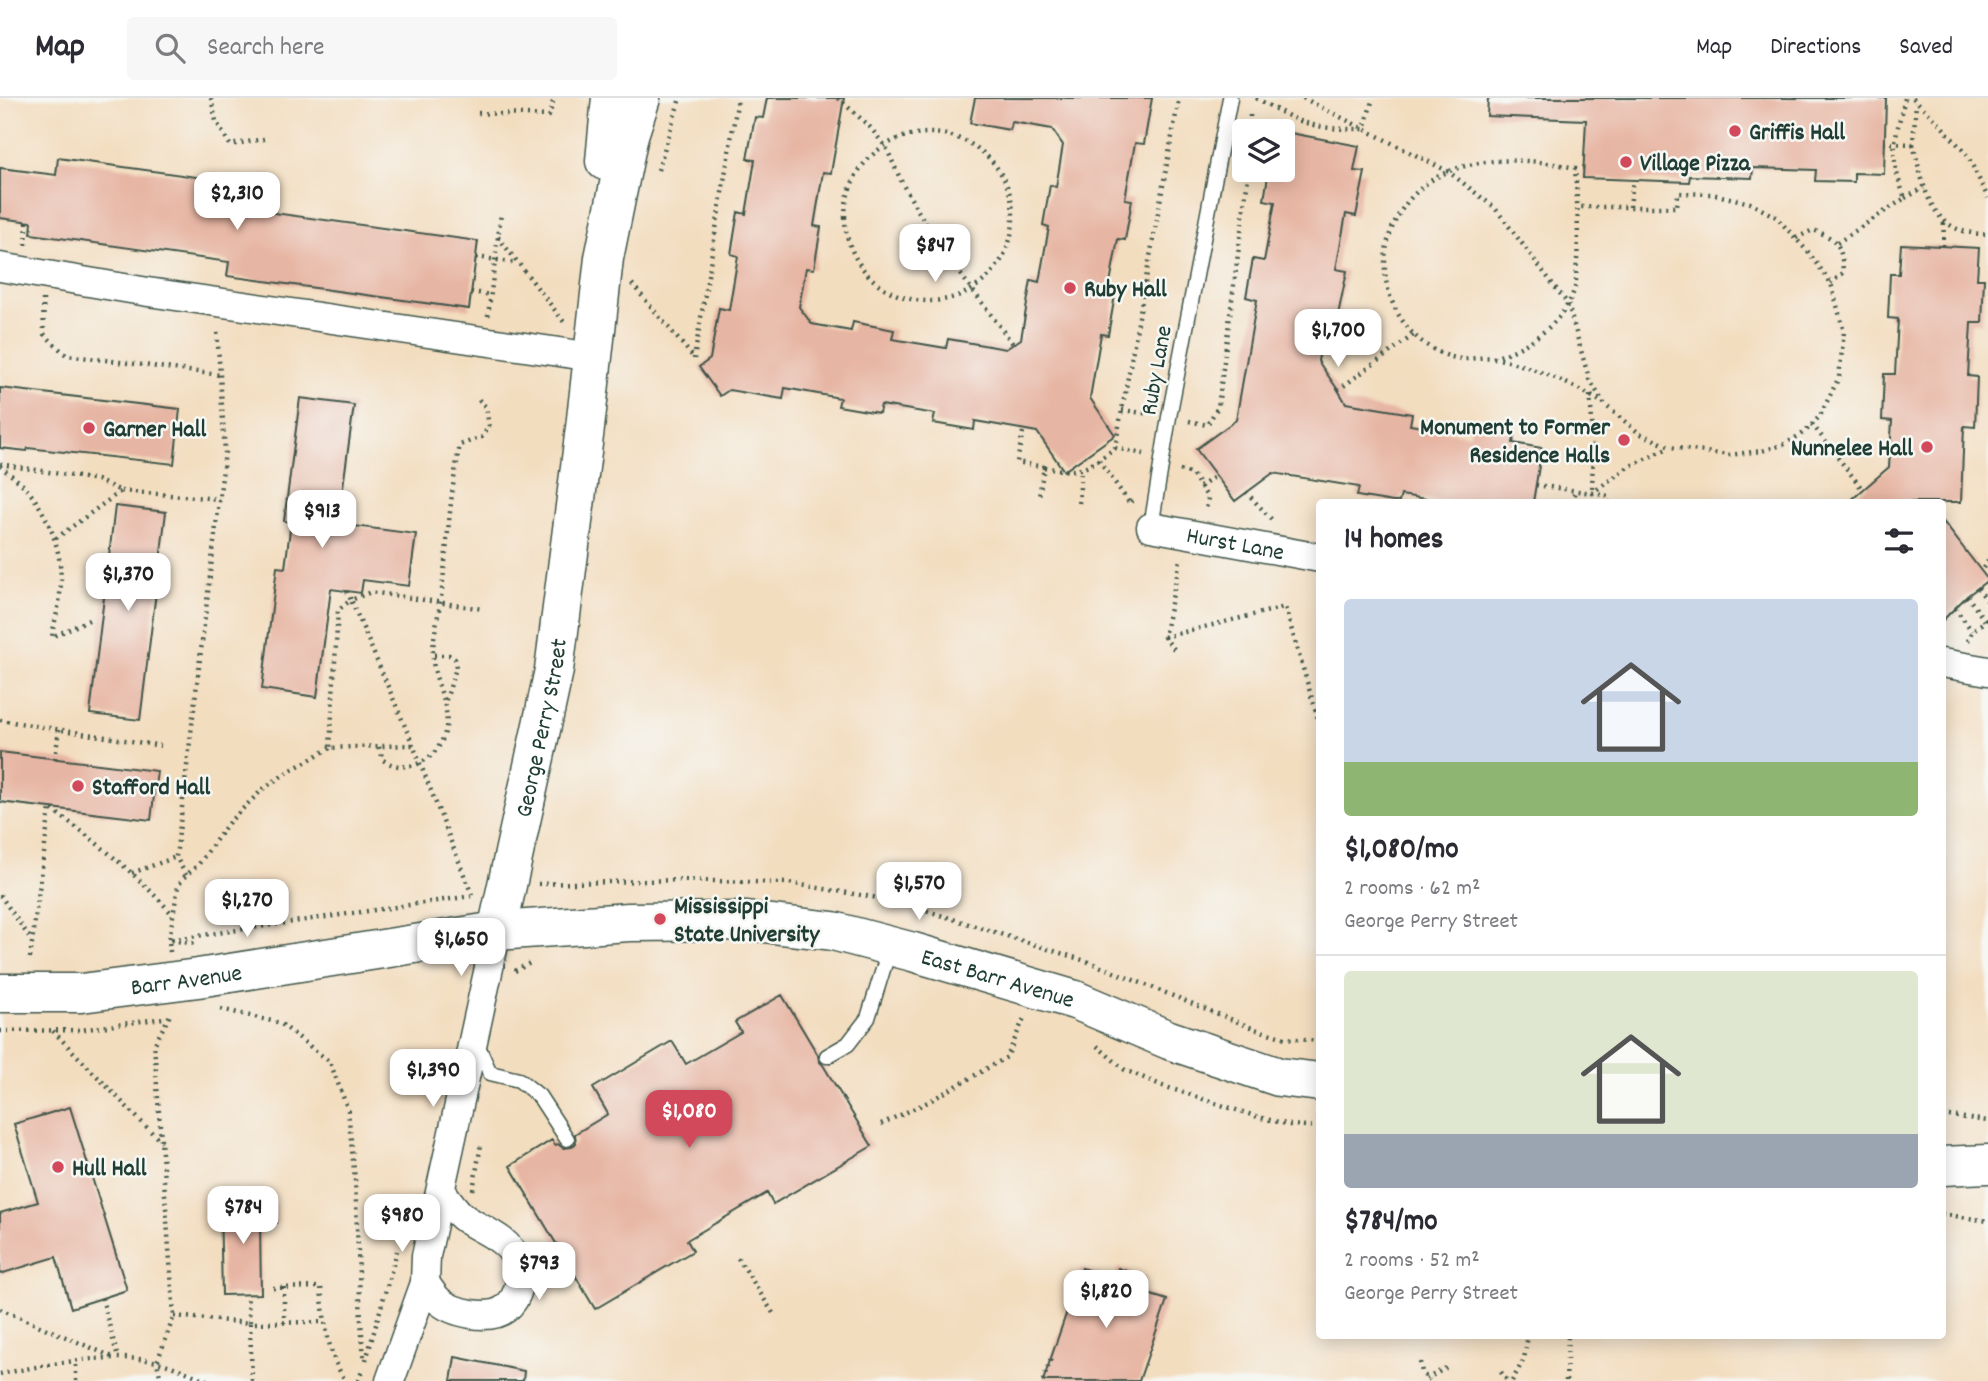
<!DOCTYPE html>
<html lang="en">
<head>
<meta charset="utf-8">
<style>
  body { margin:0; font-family:Dekko,sans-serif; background:#f7f7f7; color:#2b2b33; height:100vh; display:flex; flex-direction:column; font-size:26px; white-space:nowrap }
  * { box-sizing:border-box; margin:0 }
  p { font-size:23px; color:#7c7c81 }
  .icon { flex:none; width:38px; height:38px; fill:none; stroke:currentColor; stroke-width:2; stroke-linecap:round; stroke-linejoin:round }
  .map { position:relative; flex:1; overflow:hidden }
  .side { position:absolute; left:1316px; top:401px; width:630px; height:840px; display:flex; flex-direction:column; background:#fff; border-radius:7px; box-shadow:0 4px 18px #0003 }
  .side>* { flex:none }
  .tools { position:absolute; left:1232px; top:21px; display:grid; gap:14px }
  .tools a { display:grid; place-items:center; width:63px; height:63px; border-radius:7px; background:#fff; box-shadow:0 4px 18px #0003; font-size:35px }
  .price { position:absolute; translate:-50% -60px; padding:0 16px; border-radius:14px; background:#fff; color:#222; font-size:23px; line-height:46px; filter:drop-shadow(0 2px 4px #0008) }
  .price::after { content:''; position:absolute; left:50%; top:42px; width:21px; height:16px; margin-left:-10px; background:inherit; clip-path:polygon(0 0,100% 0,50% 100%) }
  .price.active { background:#d1495b; color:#fff }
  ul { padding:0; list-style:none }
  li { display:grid; align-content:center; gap:14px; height:371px; padding:0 28px }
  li+li { border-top:2px solid #e1e1e2 }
  li span { display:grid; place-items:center; height:217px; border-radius:7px; color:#555 }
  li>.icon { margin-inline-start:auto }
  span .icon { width:126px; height:126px; fill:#fffc; stroke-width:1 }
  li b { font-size:30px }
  h2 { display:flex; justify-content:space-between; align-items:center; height:84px; padding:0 28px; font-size:30px }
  header { display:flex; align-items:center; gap:42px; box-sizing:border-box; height:98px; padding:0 35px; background:#fff; border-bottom:2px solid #e1e1e2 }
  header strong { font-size:33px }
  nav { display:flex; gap:38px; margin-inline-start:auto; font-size:24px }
  .search { width:490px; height:63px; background:#f7f7f7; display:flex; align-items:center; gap:18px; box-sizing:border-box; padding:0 24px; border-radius:7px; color:#7c7c81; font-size:26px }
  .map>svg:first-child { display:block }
  .building { fill:#e7b5a3 }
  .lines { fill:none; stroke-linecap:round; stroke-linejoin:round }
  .lane-casing { stroke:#3f5549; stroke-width:17 }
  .street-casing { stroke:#3f5549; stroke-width:31 }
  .secondary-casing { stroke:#3f5549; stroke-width:41 }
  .path { stroke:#3f5549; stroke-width:4.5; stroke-dasharray:2 5; stroke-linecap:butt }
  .lane { stroke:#fff; stroke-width:14 }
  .street { stroke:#fff; stroke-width:28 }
  .secondary { stroke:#fff; stroke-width:38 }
  .poi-dot { fill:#d1495b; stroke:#f6f6f2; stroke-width:2.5 }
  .labels { text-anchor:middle; stroke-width:5; stroke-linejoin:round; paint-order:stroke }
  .poi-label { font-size:24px; font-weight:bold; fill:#1f3d34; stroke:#f6f6f2; text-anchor:start }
  .street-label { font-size:24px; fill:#1f3d34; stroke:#f6f6f2 }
</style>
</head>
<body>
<header>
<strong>Map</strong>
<div class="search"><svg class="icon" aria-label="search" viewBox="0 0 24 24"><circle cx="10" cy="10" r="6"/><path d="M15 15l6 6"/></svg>Search here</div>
<nav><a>Map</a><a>Directions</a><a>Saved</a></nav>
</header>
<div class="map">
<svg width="1988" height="1283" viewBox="0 0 1988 1283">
  <rect width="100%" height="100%" fill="#f6f6f2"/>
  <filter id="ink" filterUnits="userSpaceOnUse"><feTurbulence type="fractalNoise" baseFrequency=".0143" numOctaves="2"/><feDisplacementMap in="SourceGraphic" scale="14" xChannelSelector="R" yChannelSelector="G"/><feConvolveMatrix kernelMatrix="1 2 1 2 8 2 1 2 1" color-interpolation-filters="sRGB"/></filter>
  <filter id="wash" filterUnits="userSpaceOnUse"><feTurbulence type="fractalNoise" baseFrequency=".00686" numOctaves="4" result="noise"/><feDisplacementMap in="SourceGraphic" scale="28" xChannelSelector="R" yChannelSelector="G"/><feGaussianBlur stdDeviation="1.57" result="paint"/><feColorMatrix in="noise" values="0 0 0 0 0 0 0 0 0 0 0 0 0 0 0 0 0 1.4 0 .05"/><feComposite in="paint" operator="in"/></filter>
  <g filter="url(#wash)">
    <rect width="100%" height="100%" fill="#f3ddbf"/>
    <g id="blocks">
      <path class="building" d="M767,0H844L831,75L823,74L814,128L821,129L814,171L806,170L799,209L812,226L851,233L853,224L894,232L892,241L946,250L948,241L1006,251L1021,241L1031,182L1039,184L1049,129L1043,127L1050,87L1056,89L1063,47L1052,31L1012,24L1010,32L970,25L975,0H1152L1144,46L1135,45L1125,101L1132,102L1125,142L1118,141L1108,196L1115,197L1108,237L1101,236L1090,300L1115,337L1064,373L1037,334L975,323L974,332L933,325L935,316L881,307L879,315L838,308L840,300L785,290L783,301L729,292L720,298L699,269L710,261L719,210L729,212L738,158L731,156L738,114L746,116L755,62L747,61L755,19L763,20Z
        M1488,0H1886L1884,76L1854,75V84L1815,83L1816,72L1753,70L1752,80L1690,78L1689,84L1583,80L1586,22L1487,18Z
        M1285,34L1359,48L1354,73L1365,74L1356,118L1346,116L1336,171L1347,173L1338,217L1327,215L1318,263L1338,292L1346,305L1412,316L1410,327L1470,337L1471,328L1515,335L1513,345L1542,350L1533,404H1446L1401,397L1399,404H1393L1357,398L1359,389L1273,375L1235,403L1196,351L1236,322L1257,202L1246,199L1253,161L1264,163L1275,104L1264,102L1269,72H1283Z
        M58,60L262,88L259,113L478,143L469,211L227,178L229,164L31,136L32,124L0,120V70L56,77Z
        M1901,146L1979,150L1977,181H1984L1982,225H1971L1968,278L1977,279L1975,329L1964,328L1961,404H1849L1889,369L1892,323L1882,322L1884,276H1895L1898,221L1888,220L1890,176H1899Z
        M0,290L180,311L174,366L28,350L27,353L0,350Z
        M300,300L354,307L338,426L416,436L409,488L363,482L361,495L331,491L317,599L262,591L277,469L285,470L291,424L284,423Z
        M115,408L166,414L140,622L90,616Z
        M1942,422L1988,482L1967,498L1942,523Z
        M0,654L157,673L151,722L0,704Z
        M782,897L818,957L819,963L823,967L872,1048L773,1106L767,1095L687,1142L693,1153L595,1211L510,1068L552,1042L555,1047L558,1046L563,1050L572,1049L576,1045L575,1036L608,1016L593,990L672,943L686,966L741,934L735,924Z
        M70,1009L127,1192L71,1210L56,1159L0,1176V1115L38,1104L14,1026Z
        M276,1105L277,1125H260L261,1196L222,1197L220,1106Z
        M1082,1170L1114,1182L1118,1170L1147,1180L1142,1194L1167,1202L1139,1283H1043Z
        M455,1259L524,1273L523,1283H451Z"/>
    </g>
  </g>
  <g filter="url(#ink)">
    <use href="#blocks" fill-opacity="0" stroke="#3f5549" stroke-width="2"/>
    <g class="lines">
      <defs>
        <path id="lane" d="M1151,429L1169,319L1230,0
          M477,946L490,975L519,982L539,998L567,1041
          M827,958L848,946L868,920L890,849"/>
        <g id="street">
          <path d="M0,169L148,194L593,259"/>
          <path id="s1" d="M1151,429L1320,460"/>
          <path d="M1942,565L1988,573"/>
          <path d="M425,1185C429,1190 433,1197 438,1202C452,1215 489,1223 505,1211C519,1200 524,1178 517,1162C508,1141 484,1133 467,1122C457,1116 449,1103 442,1094"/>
          <path d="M390,1283L425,1185L426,1158L497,833"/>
        </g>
        <g id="secondary">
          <path d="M605,63L611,0"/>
          <path id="s2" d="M497,833L554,572L585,330L604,160L629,37L641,0"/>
          <path id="s3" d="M0,895H81L198,880L497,833L629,824L747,823L833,833L913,854L1075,902L1169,942L1279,979L1320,984"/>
          <path d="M1942,1068L1988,1066"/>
        </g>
      </defs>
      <use href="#lane" class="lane-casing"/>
      <use href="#street" class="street-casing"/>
      <use href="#secondary" class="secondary-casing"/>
      <path class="path" d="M211,0L216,23L230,47L264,41
        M838,0L869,28L886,49L903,87L937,145L1013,246
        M1256,0C1299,25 1313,32 1364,31L1373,0
        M1303,0L1449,74L1495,110L1568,206L1589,281L1605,307L1639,335L1670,349L1728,357L1762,353L1785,346L1805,334L1820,318L1839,279L1844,234L1831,185L1809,155L1776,119L1750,105L1734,101L1712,96L1678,95L1677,109H1577
        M1913,0L1940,26L1968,58L1988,100
        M478,15L549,18L554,0
        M1250,17V33
        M845 119a84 84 0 1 1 168 0a84 84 0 1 1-168 0Z
        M1884,45L1913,46L1916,5
        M1913,46C1925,92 1929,137 1988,136
        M1575,70H1584
        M658,72L680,0
        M1905,100L1924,90
        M1630,109L1633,82
        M498,139L564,224
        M1796,140L1813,132C1839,141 1842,149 1843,175L1831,185
        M1837,145L1905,100C1888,55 1894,46 1905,0
        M26,147L27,124
        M1943,148L1944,123
        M476,159L517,165
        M632,186L694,260
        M471,194L491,197
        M43,201L44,236L66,257L220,277
        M488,218L501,115
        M1493,260C1526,251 1566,224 1575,189C1577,181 1576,170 1577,162C1579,131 1577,101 1575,70C1527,59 1461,56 1421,90C1399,109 1386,135 1385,164C1383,206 1413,251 1456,260C1467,263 1481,258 1493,260C1522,264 1577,288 1601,304
        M694,261L738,0
        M1338,292L1415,236
        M1590,297L1593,335L1592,404
        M1122,312L1149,316
        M1189,323L1207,327L1218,309L1249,72
        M1812,326L1863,392
        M1023,334L1017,364L1044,369L1039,398
        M1115,350L1144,356
        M1099,362L1130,406L1135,399
        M0,366L97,382L121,393L55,441
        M0,368C8,375 18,382 25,389C50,417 65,459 60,496C59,510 54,524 52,539L91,521
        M1044,369C1081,377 1086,371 1115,350L1179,0
        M1180,372L1192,376L1208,400L1206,412
        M1536,387L1592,395L1628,369L1669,350
        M1200,389L1216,378
        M121,393L219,401
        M1246,394L1273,423
        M1592,395L1608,398L1609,404
        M1572,404L1575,393
        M1079,405L1081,372
        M1983,470L1988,463
        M1978,490L1988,504
        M347,493L351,502L338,512L330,650L413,647
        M1967,498L1985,523
        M1955,510L1972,533
        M1164,539L1285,509L1320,628
        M1968,543L1972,533L1988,521
        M1174,551L1164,539L1180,462
        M434,557H449L455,561L456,570L445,605
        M0,622L162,648
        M379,649L383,662C408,678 438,662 445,634C452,608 434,586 433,561C432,538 440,514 442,491C448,443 450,394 460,347L482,339L489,328L486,309L478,301
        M330,650L286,675L263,691L229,724L198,767L186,777L178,788L169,842L471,798
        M55,661L59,632
        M132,775L176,759
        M186,777L176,759L225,354L217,231
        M538,786L678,782L789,785L896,803L1089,864L1255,931L1285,940L1320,943
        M0,797L32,843
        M472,797L413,647L351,502L371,494L483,511
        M170,854L169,842L197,846
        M30,860L50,710C94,742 136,775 172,816
        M515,873L532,864
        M221,911L280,925L330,964L348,1012L355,1082L361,1224L364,1261
        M0,933L80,932L163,920
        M53,933L161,1044
        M1097,948L1125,972L1163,988L1258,1019L1290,1027L1320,1029
        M1942,1017L1988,1023
        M881,1026L928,1004L1007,959L1024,920
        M473,1092L481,1046
        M1942,1116L1988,1123
        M738,1160L773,1215
        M284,1189V1225
        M273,1190L321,1189C324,1220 327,1257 346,1283
        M102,1200L118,1260
        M0,1211L115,1260
        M174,1218L250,1225L247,1196
        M366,1262L397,1153
        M1420,1264L1422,1274L1429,1283
        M1501,1274L1507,1283
        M0,1276C46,1267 111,1253 157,1264C175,1268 192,1277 209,1283
        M1426,1281L1446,1270
        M76,1283V1264
        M161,1283L157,1264L174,1218L154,947L170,917
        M252,1283L250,1225L324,1224
        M358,1283L363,1271
        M1043,1283L1052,1257
        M1512,1283L1524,1261L1528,1237
        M1566,1283L1568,1237"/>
      <use href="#lane" class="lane"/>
      <use href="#street" class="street"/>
      <use href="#secondary" class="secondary"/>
    </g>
  </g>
  <g class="poi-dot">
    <circle cx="1735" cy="33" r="7"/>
    <circle cx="1626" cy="64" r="7"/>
    <circle cx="1070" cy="190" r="7"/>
    <circle cx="89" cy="330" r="7"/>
    <circle cx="1624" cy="342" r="7"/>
    <circle cx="1927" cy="349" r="7"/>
    <circle cx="78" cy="688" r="7"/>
    <circle cx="660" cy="821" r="7"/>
    <circle cx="58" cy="1069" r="7"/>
  </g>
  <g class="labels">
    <g class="poi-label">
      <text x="1749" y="41">Griffis Hall</text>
      <text x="1640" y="72">Village Pizza</text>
      <text x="1084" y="198">Ruby Hall</text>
      <text x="1610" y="336" text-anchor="end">Monument to Former<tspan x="1610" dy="28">Residence Halls</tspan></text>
      <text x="103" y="338">Garner Hall</text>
      <text x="1913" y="357" text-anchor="end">Nunnelee Hall</text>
      <text x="92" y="696">Stafford Hall</text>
      <text x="674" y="815">Mississippi<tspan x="674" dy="28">State University</tspan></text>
      <text x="72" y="1077">Hull Hall</text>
    </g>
    <g class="street-label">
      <text transform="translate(1155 272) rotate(-80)" y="8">Ruby Lane</text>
      <text dy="8" stroke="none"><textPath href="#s1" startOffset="86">Hurst Lane</textPath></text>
      <text dy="8" stroke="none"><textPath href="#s2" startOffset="208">George Perry Street</textPath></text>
      <text dy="8" stroke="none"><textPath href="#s3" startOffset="187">Barr Avenue</textPath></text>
      <text dy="8" stroke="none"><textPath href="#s3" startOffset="1010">East Barr Avenue</textPath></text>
    </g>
  </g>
</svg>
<div class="tools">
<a><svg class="icon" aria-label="layers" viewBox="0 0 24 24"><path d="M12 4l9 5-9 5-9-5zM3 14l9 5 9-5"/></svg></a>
</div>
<b class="price" style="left:237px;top:134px">$2,310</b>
<b class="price" style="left:935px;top:186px">$847</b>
<b class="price" style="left:1338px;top:271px">$1,700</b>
<b class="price" style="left:322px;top:452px">$913</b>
<b class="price" style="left:128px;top:515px">$1,370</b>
<b class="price" style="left:919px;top:824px">$1,570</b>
<b class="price" style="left:247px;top:841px">$1,270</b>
<b class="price" style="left:461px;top:880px">$1,650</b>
<b class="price" style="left:433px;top:1011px">$1,390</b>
<b class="price active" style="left:689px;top:1052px">$1,080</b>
<b class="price" style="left:243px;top:1148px">$784</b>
<b class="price" style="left:402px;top:1156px">$980</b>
<b class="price" style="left:539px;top:1204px">$793</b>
<b class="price" style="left:1106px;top:1232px">$1,820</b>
<section class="side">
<h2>14 homes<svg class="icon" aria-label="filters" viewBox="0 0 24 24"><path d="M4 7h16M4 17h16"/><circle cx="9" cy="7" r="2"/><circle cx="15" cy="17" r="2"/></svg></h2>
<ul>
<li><span style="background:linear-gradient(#c9d6e8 75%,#8fb573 0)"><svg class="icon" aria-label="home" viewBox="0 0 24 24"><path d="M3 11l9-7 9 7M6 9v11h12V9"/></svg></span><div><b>$1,080/mo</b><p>2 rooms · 62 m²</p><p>George Perry Street</p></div></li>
<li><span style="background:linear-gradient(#dfe7d0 75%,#9aa5b1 0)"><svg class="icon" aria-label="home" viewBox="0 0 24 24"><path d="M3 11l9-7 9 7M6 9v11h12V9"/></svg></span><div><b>$784/mo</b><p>2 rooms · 52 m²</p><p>George Perry Street</p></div></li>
</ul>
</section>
</div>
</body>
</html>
